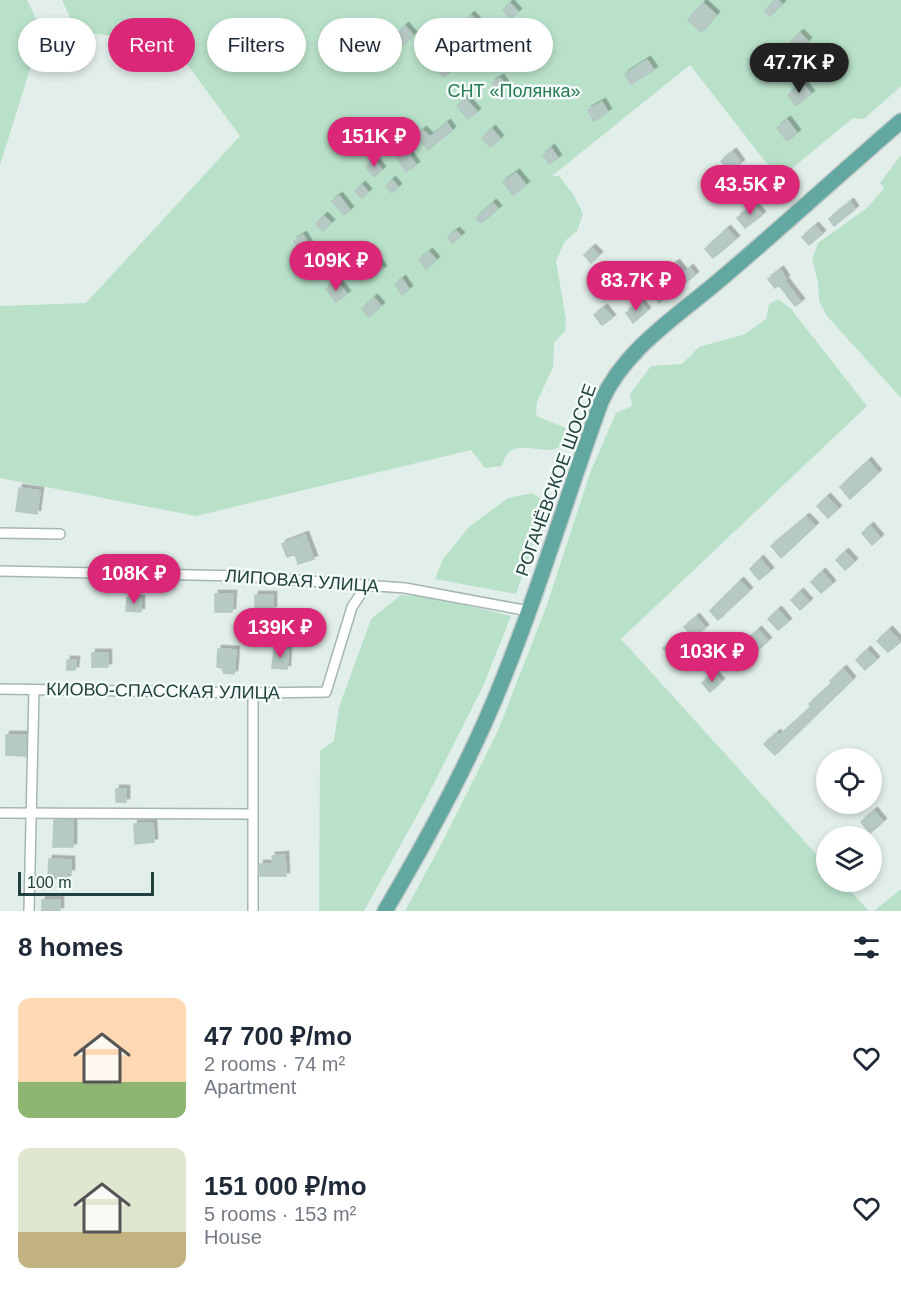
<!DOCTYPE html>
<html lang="en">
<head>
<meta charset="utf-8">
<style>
  body { margin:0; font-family:Helvetica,sans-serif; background:#f6f6f7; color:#1f2937; height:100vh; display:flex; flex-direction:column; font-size:22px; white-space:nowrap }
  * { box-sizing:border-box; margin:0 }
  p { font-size:20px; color:#747a83 }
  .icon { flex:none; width:33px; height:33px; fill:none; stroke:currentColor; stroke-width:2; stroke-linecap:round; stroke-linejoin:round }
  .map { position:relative; height:911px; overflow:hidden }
  .side { display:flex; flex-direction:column; background:#fff; flex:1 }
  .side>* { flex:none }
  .guide { position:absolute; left:18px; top:18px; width:600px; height:54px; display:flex; gap:12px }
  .fabs { position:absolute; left:816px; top:748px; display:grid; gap:12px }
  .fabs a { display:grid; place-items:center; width:66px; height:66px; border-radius:50%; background:#fff; box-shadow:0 3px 9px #0003; font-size:30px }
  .scale { position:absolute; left:18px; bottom:15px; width:136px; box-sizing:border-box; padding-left:6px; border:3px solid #20413d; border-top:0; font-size:16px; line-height:21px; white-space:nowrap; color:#20413d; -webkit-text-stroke:4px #f3faf7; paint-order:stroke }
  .price { position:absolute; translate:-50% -51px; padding:0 14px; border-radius:21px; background:#db2777; color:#fff; font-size:20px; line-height:39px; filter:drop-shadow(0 2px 3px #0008) }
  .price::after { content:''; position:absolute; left:50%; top:36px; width:18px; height:14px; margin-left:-9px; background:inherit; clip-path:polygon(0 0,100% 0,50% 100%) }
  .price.on { background:#222; color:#fff }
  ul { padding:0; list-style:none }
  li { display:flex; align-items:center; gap:18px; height:150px; padding:0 18px }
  li span { display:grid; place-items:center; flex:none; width:168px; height:120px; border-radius:12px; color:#555 }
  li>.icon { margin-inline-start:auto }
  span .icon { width:72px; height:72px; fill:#fffc; stroke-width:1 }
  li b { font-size:26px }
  h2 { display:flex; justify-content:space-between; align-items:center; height:72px; padding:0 18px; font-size:26px }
  .chip { padding:0 21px; border-radius:27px; background:#fff; box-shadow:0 3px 9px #0003; font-size:21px; line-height:54px }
  .chip.on { background:#db2777; color:#fff }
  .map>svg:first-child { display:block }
  .green { fill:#b9e1ca }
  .building { fill:#b7c9c4; stroke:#b4c8c3; stroke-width:1.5; filter:url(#shadow) }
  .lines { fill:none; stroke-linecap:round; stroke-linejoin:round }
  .minor-casing { stroke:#a4b7b3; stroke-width:12 }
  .primary-casing { stroke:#c1cac9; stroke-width:18 }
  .minor { stroke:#fff; stroke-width:9 }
  .primary { stroke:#62a8a0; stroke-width:15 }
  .labels { text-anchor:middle; stroke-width:5; stroke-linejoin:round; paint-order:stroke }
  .park-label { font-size:18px; fill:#267c54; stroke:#f3faf7 }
  .street-label { font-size:18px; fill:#20413d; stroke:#f3faf7 }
</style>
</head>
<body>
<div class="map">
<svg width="901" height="911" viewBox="0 0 901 911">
  <defs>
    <filter id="shadow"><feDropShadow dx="3.5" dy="-3.5" stdDeviation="0" flood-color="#0004"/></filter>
  </defs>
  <rect width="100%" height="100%" fill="#e2eeea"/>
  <path class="green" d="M0,0H27L42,31L0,165Z
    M62,0H901V86L864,119L853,118L779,179L690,65L552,176H559L573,194L583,214L577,231L565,241L556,261L566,319L565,331L554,343L553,367L537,402L536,416L566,428L563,445C559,447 554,450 550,450C529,450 509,439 502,466L485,468L471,450L196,516L0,478V306L86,303L240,136L172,44L76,31Z
    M901,155V398L826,315L819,301L818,282L812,259L818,243L867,208L884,188L880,183Z
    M778,299L791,309L867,406L621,639L826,865V882H842L869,911H405L444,839L497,733L547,605L590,473L616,413L632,406L630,394L651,366L682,364L699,347L745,334L766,319L769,304Z
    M532,493L548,503L516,594L435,579L443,559L469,527L508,498Z
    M401,595L431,597L511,616L483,686L425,801L364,911H319L320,751L334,741L339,707L371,619Z
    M901,889V911H874Z"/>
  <path class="building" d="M775,0H778L782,4L770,16L765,11Z
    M510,3L518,12L510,19L503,10Z
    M703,3L716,15L701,32L688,20Z
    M471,15L480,25L471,34L466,29L449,47L438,37L449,26L454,31Z
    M405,26L413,35L398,50L390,41Z
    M800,33L808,41L800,50L791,42Z
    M452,60L457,65L444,77L439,72Z
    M647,60L654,70L631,84L625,74Z
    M500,78L507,87L499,93L492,83Z
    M802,83L811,94L796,106L788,95Z
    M465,98L477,112L468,119L457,106Z
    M602,102L608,112L594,121L588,110Z
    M787,120L797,133L787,141L777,128Z
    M447,123L452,130L428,150L416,136L423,130L430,137Z
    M492,129L500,139L490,147L482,138Z
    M551,148L558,158L550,164L543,155Z
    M406,150L416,165L406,172L396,156Z
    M733,152L741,163L730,172L721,161Z
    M374,160L382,170L374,177L366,167Z
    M516,173L526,185L513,195L503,182Z
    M392,180L398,187L392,193L386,186Z
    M362,185L368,192L362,198L355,191Z
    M339,196L350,210L344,215L332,201Z
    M850,202L855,209L834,226L829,219Z
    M493,203L498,209L481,223L476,218Z
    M754,205L762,215L745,228L737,218Z
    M324,216L331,223L323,231L316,224Z
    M815,226L822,234L809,245L802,237Z
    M727,229L736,239L713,258L705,249Z
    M456,231L461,236L452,243L448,237Z
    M303,235L309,245L300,251L294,241Z
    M592,248L599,255L591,263L584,255Z
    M429,252L436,260L426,269L419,260Z
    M373,255L383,269L371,278L361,265Z
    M676,263L684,273L690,268L695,275L659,303L645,285Z
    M780,270L786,279L784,280L801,302L795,306L779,285L775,288L768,279Z
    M402,279L409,289L402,295L395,285Z
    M336,281L347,294L336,302L326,289Z
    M374,298L381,306L369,317L362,309Z
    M640,302L647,311L633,323L626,313Z
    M604,308L612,318L602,325L594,315Z
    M868,461L878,473L850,499L840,487Z
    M19,488L40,491L37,514L16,511Z
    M827,497L838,509L828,518L817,506Z
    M806,517L815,526L781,558L771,546Z
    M870,526L880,538L872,545L862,533Z
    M305,535L314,559L298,564L295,554L287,557L282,544Z
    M845,552L854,562L845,570L836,560Z
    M760,559L770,571L759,580L750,569Z
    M822,572L832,584L821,593L811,582Z
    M740,581L749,591L718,620L710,611Z
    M800,592L809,602L800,610L791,600Z
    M215,594H233L232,612H215Z
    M255,595H273V610H255Z
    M127,598L141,599V612L126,611Z
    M778,610L788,622L778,630L768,619Z
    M696,617L705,628L694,638L684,627Z
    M758,630L768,641L758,650L748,639Z
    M889,630L900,642L888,652L877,641Z
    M673,639L682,650L672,659L663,648Z
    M218,649L236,650L234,674L224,673L222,668L217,667Z
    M274,649L288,650L287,669L272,668Z
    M867,650L876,660L865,670L856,660Z
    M734,652L745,664L738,671L727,658Z
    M92,653H108V667H92Z
    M67,660H76L75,670H67Z
    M843,669L852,680L775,755L764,744L777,733L779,736L811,707L809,704L832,683L830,681Z
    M713,673L721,682L710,692L702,683Z
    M6,735H26V756L6,755Z
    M116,789H126V802H116Z
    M874,811L883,822L870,833L861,822Z
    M54,820H73V847H53Z
    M153,823L154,842L135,844L134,824Z
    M285,855L286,876H260V864H273L272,856Z
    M49,859L71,860V873H67V879L48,878Z
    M42,900H60V911H42Z"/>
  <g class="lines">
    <defs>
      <path id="minor" d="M0,533L60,534
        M0,571L241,576L405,588L529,611
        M0,689L253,693L326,692L352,607L366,586
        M0,813L253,814
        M29,911L34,690
        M253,911V693"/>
      <path id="primary" d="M385,911C421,850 456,787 485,722C531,618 562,509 601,402C625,348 678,316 722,278C782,227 841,173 901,121"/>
    </defs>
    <use href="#minor" class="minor-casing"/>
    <use href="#primary" class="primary-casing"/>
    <use href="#minor" class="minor"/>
    <use href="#primary" class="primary"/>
  </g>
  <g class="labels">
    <g class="park-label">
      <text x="514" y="97">СНТ «Полянка»</text>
    </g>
    <g class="street-label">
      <text transform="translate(556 480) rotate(-70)" y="6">РОГАЧЁВСКОЕ ШОССЕ</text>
      <text transform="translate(302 581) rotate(4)" y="6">ЛИПОВАЯ УЛИЦА</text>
      <text transform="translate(163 691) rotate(1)" y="6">КИОВО-СПАССКАЯ УЛИЦА</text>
    </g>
  </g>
</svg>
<div class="fabs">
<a><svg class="icon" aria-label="locate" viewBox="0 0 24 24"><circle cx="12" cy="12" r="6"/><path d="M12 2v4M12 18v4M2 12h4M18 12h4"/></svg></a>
<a><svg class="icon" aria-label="layers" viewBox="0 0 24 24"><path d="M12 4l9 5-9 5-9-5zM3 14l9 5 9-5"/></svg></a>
</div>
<div class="scale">100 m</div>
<b class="price on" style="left:799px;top:94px">47.7K ₽</b>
<b class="price" style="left:374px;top:168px">151K ₽</b>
<b class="price" style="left:750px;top:216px">43.5K ₽</b>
<b class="price" style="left:336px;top:292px">109K ₽</b>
<b class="price" style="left:636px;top:312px">83.7K ₽</b>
<b class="price" style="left:134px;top:605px">108K ₽</b>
<b class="price" style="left:280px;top:659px">139K ₽</b>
<b class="price" style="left:712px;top:683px">103K ₽</b>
<div class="guide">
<a class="chip">Buy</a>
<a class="chip on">Rent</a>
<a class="chip">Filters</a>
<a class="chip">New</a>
<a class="chip">Apartment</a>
</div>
</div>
<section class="side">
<h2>8 homes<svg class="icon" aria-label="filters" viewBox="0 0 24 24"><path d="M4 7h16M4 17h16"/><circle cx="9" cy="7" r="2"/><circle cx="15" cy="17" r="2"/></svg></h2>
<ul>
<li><span style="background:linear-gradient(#ffd9b3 70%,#8fb573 0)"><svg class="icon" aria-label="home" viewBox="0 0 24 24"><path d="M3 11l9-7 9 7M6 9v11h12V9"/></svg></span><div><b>47 700 ₽/mo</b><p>2 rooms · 74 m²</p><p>Apartment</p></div><svg class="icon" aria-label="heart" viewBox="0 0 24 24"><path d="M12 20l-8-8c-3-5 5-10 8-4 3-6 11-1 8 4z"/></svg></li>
<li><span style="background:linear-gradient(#dfe7d0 70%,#c2b280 0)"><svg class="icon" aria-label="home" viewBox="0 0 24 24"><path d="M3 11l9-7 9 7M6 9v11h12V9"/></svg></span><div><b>151 000 ₽/mo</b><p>5 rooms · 153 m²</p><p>House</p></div><svg class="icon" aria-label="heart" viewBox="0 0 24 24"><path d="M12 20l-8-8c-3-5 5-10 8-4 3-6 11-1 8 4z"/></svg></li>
</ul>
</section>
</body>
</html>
